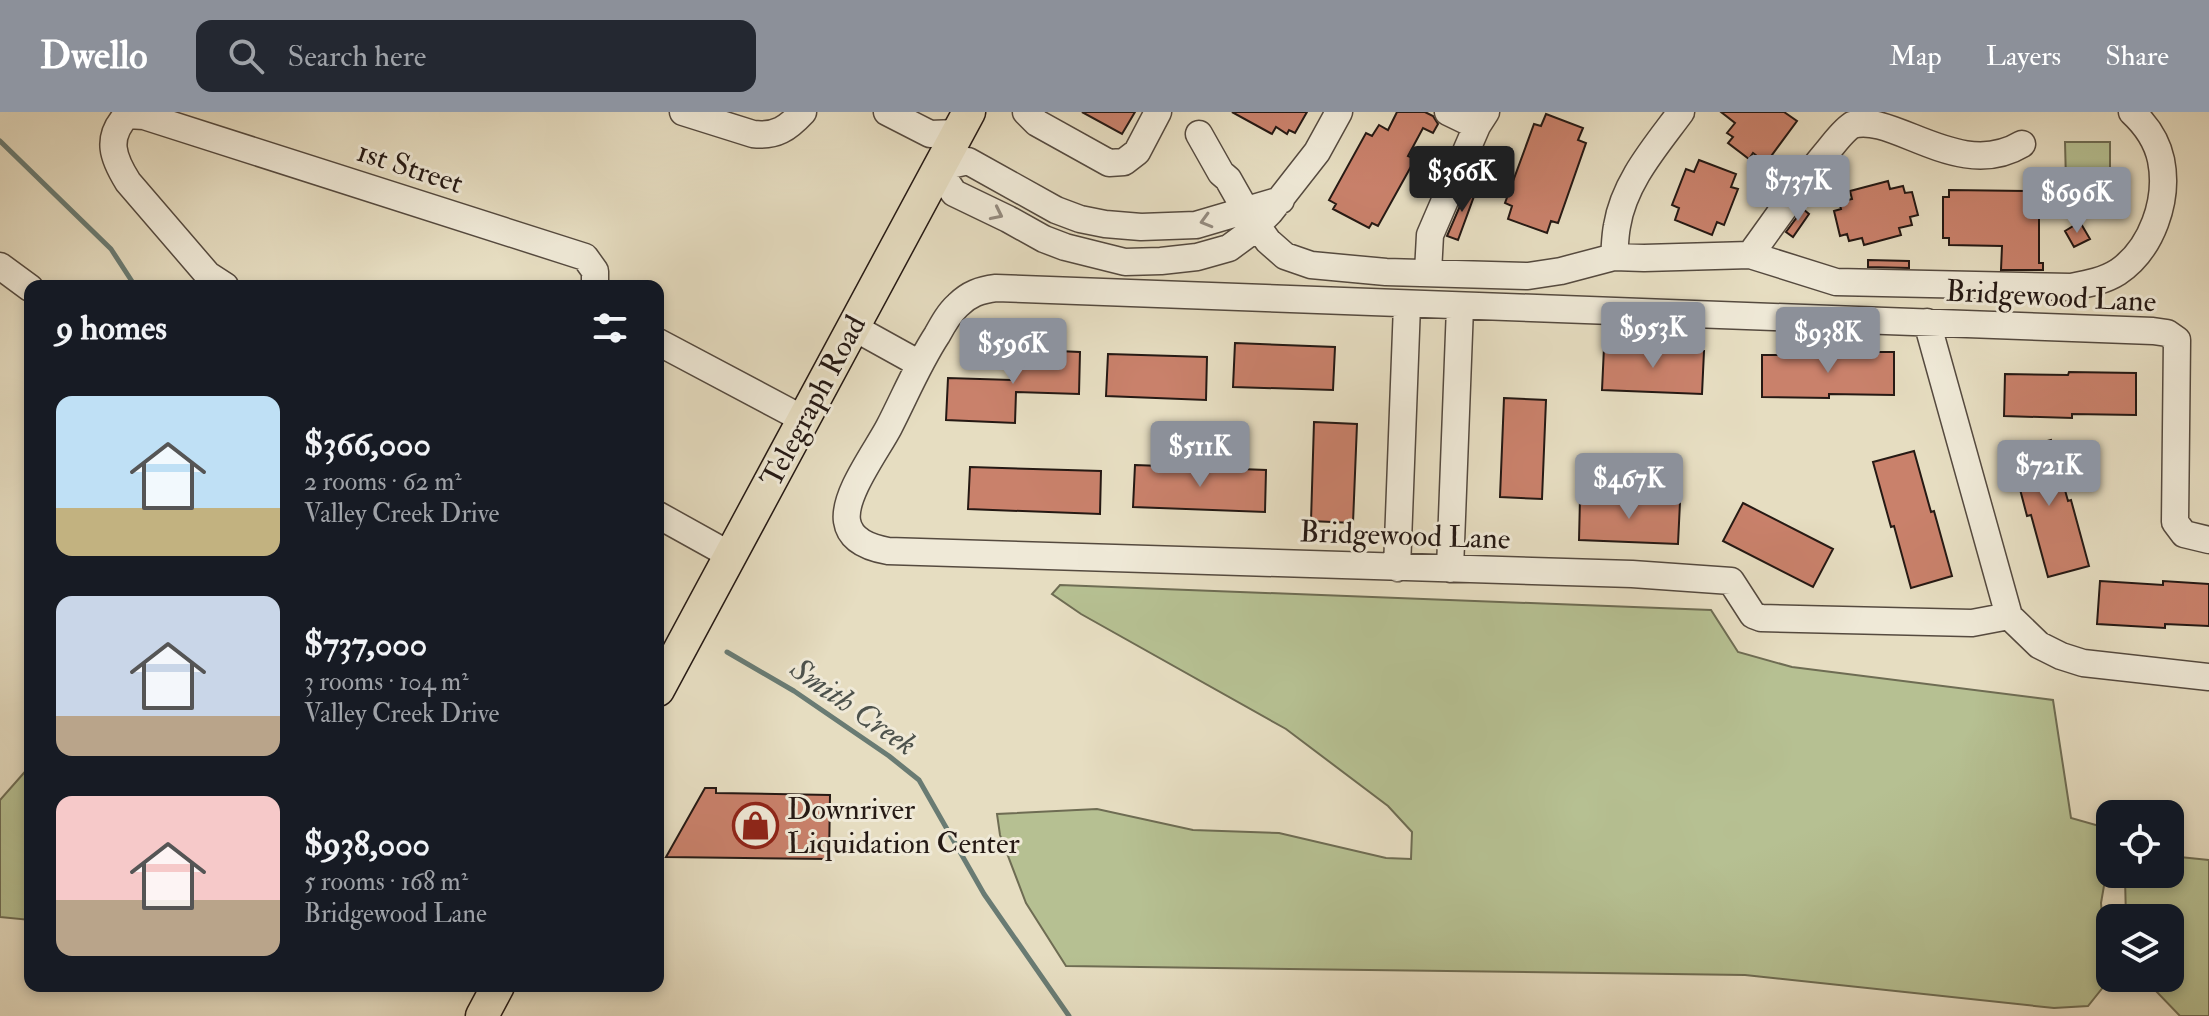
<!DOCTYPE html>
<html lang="en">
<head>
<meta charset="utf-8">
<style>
  body { margin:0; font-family:"IM FELL Double Pica",serif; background:#242831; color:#f1f3f6; height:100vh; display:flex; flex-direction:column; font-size:30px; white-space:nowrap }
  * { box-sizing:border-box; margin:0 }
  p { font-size:26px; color:#9ea1a6 }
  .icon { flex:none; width:44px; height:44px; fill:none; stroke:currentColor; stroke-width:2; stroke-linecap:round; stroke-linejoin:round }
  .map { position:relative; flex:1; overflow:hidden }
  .drawer { position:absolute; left:24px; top:168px; width:640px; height:712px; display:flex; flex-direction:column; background:#171b24; border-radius:16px; box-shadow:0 4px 12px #0003 }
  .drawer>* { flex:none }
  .buttons { position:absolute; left:2096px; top:688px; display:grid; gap:16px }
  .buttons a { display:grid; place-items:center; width:88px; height:88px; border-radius:16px; background:#171b24; box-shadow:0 4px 12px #0003; font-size:40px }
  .price { position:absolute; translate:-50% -68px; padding:0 18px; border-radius:8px; background:#8c9099; color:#fff; font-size:26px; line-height:52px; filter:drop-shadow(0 2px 4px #0008) }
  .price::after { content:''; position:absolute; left:50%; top:48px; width:24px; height:18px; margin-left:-12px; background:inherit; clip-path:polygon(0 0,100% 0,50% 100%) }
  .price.current { background:#222; color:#fff }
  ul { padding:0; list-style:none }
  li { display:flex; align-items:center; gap:24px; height:200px; padding:0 32px }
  li span { display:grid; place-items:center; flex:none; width:224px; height:160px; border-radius:16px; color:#555 }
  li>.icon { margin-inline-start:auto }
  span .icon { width:96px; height:96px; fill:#fffc; stroke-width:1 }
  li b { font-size:34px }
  h2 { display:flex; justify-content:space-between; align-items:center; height:96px; padding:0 32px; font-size:34px }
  header { display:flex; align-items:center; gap:48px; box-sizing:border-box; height:112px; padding:0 40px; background:#8c9099; color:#fff }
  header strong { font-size:38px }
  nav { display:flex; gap:44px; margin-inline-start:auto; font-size:28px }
  .search { width:560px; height:72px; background:#242831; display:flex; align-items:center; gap:20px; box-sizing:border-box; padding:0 28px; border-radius:16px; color:#9ea1a6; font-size:30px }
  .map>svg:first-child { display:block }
  .green { fill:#b6c092; stroke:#6e6c53; stroke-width:2 }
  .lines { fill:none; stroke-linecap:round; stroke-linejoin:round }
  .stream { stroke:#697b73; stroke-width:5 }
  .building { fill:#c9816b; stroke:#251914; stroke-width:2 }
  .minor-casing { stroke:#554a3f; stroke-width:29 }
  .major-casing { stroke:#251914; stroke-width:35 }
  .minor { stroke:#efe9d7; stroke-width:26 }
  .major { stroke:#e6ddc1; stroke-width:32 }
  .oneway { stroke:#948b7f }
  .labels { text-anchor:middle; stroke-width:6; stroke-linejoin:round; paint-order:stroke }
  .street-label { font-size:30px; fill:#251914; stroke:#efe9d7 }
  .poi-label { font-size:30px; fill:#251914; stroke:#efe9d7; text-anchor:start }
  .water-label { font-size:32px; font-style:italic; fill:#4d524c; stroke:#efe9d7 }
</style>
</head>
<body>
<header>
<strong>Dwello</strong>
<div class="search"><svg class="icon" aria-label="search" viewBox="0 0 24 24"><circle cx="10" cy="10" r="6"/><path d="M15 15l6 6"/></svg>Search here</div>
<nav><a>Map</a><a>Layers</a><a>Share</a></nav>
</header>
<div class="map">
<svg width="2209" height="904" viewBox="0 0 2209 904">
  <rect width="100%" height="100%" fill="#e6ddc1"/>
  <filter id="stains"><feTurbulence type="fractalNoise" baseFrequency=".0025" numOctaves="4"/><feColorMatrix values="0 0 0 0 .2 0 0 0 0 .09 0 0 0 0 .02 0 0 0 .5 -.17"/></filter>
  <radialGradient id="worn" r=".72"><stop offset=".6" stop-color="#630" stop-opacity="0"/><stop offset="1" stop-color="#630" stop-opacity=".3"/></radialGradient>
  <path class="green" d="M2065,30H2110V69L2066,70Z
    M1060,473L1711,498L1738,540L1792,555L2053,588L2071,706L2110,717L2109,745L2101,791L2108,869L2088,894L2054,896L1745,863L1066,854L1026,791L1000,723L997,702L1097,697L1193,718L1279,721L1386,746L1411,747L1412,720L1388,694L1286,617L1081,502L1052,482Z
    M30,654V808L0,805V688Z
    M2170,744L2209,748V904H2180L2152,875L2147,866H2170V806H2126L2125,766L2132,762H2170Z"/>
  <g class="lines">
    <path class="stream" d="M0,29L111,137L135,174
      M727,540L794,579L889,644L919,668L984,782L1069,904"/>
  </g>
  <path class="building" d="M1082,0H1135L1122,22Z
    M1232,0H1307L1295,21L1289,18L1287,22L1276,15L1272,22Z
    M1397,0H1425L1433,4L1438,12L1433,21L1423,16L1408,44L1415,47L1408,60L1378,114L1372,111L1369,116L1333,97L1336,92L1329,88L1366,21L1372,24L1379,13L1388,18Z
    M1721,0H1784L1797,9L1766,51L1753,41L1749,47L1728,31L1733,25L1727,21L1735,11Z
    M1546,2L1583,16L1578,28L1586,31L1558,111L1551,109L1547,121L1508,107L1512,94L1505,91L1534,12L1541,14Z
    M1699,48L1736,62L1731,75L1738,77L1724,113L1717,110L1712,123L1675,108L1679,96L1672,93L1686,57L1694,60Z
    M1888,69L1890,77L1903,74L1905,81L1912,80L1918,103L1910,105L1912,113L1899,116L1901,123L1864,133L1862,126L1849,129L1847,122L1840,124L1834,99L1841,97L1839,90L1852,87L1850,79Z
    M1469,73L1477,76L1458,128L1447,124Z
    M1949,78L2026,79V86H2039V151H2043V158H2001L2002,134L1949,133V126H1943V85H1949Z
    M1803,97L1809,102L1793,125L1786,120Z
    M2080,110L2090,127L2074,135L2065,119Z
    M1868,148L1909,149V156L1868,155Z
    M1235,231L1335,235L1333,278L1233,275Z
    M1604,235L1704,239L1702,282L1602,278Z
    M1013,237L1080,240L1079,282L1016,280L1015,311L946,308L948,266L1012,268Z
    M1826,240H1894V283L1829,282V286L1762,285V243H1826Z
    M1108,242L1207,245L1206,288L1106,284Z
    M2069,260L2136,261V303L2072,302V306L2004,304L2005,262L2068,263Z
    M1504,286L1546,288L1542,387L1500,385Z
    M1314,310L1357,312L1353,411L1311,409Z
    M2051,328L2068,389L2071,388L2089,454L2048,465L2031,403L2027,404L2010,339Z
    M1914,339L1931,400L1934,399L1952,464L1911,476L1894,414L1891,415L1873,350Z
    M1135,353L1266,358L1265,400L1133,395Z
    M970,355L1101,359L1100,402L968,397Z
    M1580,386L1680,390L1678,432L1579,428Z
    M1743,391L1833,437L1813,475L1723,429Z
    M2100,469L2163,473V469L2209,472V514L2165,512V516L2097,512Z
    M705,676H716V681L830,683L829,747L666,745Z"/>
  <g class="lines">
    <defs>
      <path id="minor" d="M683,0L753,22C776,25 788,16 803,0
        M887,0L930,22L957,21
        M1026,0L1037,11L1109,51L1124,50L1137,40L1158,0
        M1448,0L1477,14
        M1199,22L1221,61L1228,67L1245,97L1268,129L1285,144L1311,153L1386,160L1528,164L1561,159L1614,145L1644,146L1750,143L1836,170L2071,175C2087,172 2104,169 2118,160C2152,137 2169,88 2161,48C2157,29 2146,13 2132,0
        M1281,88L1196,113L1141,115L1105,112L1080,107L1056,98L968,49L937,56L954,81L1008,107L1044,127L1065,135L1125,150L1161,149L1197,145L1229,136L1248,122L1270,100L1317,40L1339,0
        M1750,143C1775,109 1799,73 1827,40C1834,31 1843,19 1852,13C1893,0 1959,70 2022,32
        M1614,145C1615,135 1615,124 1617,114C1624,70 1656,34 1681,0
        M0,154L30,176
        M1428,160L1430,123L1477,14L1486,0
        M225,174L208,163L128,70C113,46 105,26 127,3L144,4L585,145L595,159V174
        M1927,210L2009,504
        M853,215L918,251
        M658,230L803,307
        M658,403L730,443
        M2209,428L2184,422L2175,410L2177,228L2167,221L2153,219C1767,203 1381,192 996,176C980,178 969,182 958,193C949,201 943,212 937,223C918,252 905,284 889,315C877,338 843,383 847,409C850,429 871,436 888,439L1632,462L1731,469L1753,503L1761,506L1972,511L2009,504L2039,533L2061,544L2083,551L2209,565
        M1397,456L1407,193
        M1450,457L1460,195"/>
      <path id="major" d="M658,578L969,0
        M482,904L498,874"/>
    </defs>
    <use href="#minor" class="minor-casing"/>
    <use href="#major" class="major-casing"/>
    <use href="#minor" class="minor"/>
    <use href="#major" class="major"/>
  </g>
  <defs><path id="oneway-chevron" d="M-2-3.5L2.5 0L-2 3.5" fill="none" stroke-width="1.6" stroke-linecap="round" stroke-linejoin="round" transform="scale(2)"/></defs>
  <g class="oneway">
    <use href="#oneway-chevron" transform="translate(997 102) rotate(26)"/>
    <use href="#oneway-chevron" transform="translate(1206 109) rotate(164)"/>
  </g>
  <defs>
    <symbol id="shop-ring" viewBox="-11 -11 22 22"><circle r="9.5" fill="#efe9d7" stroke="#8f2418" stroke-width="1.5"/><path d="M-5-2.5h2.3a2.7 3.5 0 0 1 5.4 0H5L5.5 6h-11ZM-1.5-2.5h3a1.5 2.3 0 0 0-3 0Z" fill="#8f2418"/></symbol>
  </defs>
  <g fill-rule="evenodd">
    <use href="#shop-ring" x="730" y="688" width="51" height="51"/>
  </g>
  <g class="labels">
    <g class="street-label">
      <text transform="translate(410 55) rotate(18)" y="10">1st Street</text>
      <text transform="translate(2051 184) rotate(3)" y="10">Bridgewood Lane</text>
      <text transform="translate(813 289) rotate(-62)" y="10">Telegraph Road</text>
      <text transform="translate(1405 423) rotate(2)" y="10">Bridgewood Lane</text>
    </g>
    <g class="poi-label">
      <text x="787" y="707">Downriver<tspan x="787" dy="34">Liquidation Center</tspan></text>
    </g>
    <g class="water-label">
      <text transform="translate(854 594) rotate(35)" y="11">Smith Creek</text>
    </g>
  </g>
  <rect width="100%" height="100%" filter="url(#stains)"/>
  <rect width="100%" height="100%" fill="url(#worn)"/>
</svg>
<div class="buttons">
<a><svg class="icon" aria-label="locate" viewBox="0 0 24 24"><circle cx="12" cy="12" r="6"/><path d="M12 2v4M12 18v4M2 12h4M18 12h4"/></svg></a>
<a><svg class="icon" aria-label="layers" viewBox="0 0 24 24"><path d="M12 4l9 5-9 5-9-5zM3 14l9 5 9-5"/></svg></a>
</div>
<b class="price current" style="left:1462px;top:102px">$366K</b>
<b class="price" style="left:1798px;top:111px">$737K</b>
<b class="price" style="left:2077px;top:123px">$696K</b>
<b class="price" style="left:1653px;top:258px">$953K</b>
<b class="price" style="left:1828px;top:263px">$938K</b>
<b class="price" style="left:1013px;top:274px">$596K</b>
<b class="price" style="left:1200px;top:377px">$511K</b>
<b class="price" style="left:2049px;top:396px">$721K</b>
<b class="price" style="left:1629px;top:409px">$467K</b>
<section class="drawer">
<h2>9 homes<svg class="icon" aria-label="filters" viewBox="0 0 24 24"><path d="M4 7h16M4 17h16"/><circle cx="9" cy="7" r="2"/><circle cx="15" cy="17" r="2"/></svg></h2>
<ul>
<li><span style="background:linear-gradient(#bfe0f5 70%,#c2b280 0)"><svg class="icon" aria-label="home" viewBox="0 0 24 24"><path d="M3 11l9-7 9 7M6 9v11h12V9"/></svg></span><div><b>$366,000</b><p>2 rooms · 62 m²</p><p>Valley Creek Drive</p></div></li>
<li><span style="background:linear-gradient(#c9d6e8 75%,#b9a48a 0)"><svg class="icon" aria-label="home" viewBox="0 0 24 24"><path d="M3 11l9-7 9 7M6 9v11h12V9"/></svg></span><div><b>$737,000</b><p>3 rooms · 104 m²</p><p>Valley Creek Drive</p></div></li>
<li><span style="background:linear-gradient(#f6c9c9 65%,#b9a48a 0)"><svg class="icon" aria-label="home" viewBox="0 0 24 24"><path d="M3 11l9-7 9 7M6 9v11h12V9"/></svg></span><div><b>$938,000</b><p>5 rooms · 168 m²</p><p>Bridgewood Lane</p></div></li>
</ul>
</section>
</div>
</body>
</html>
